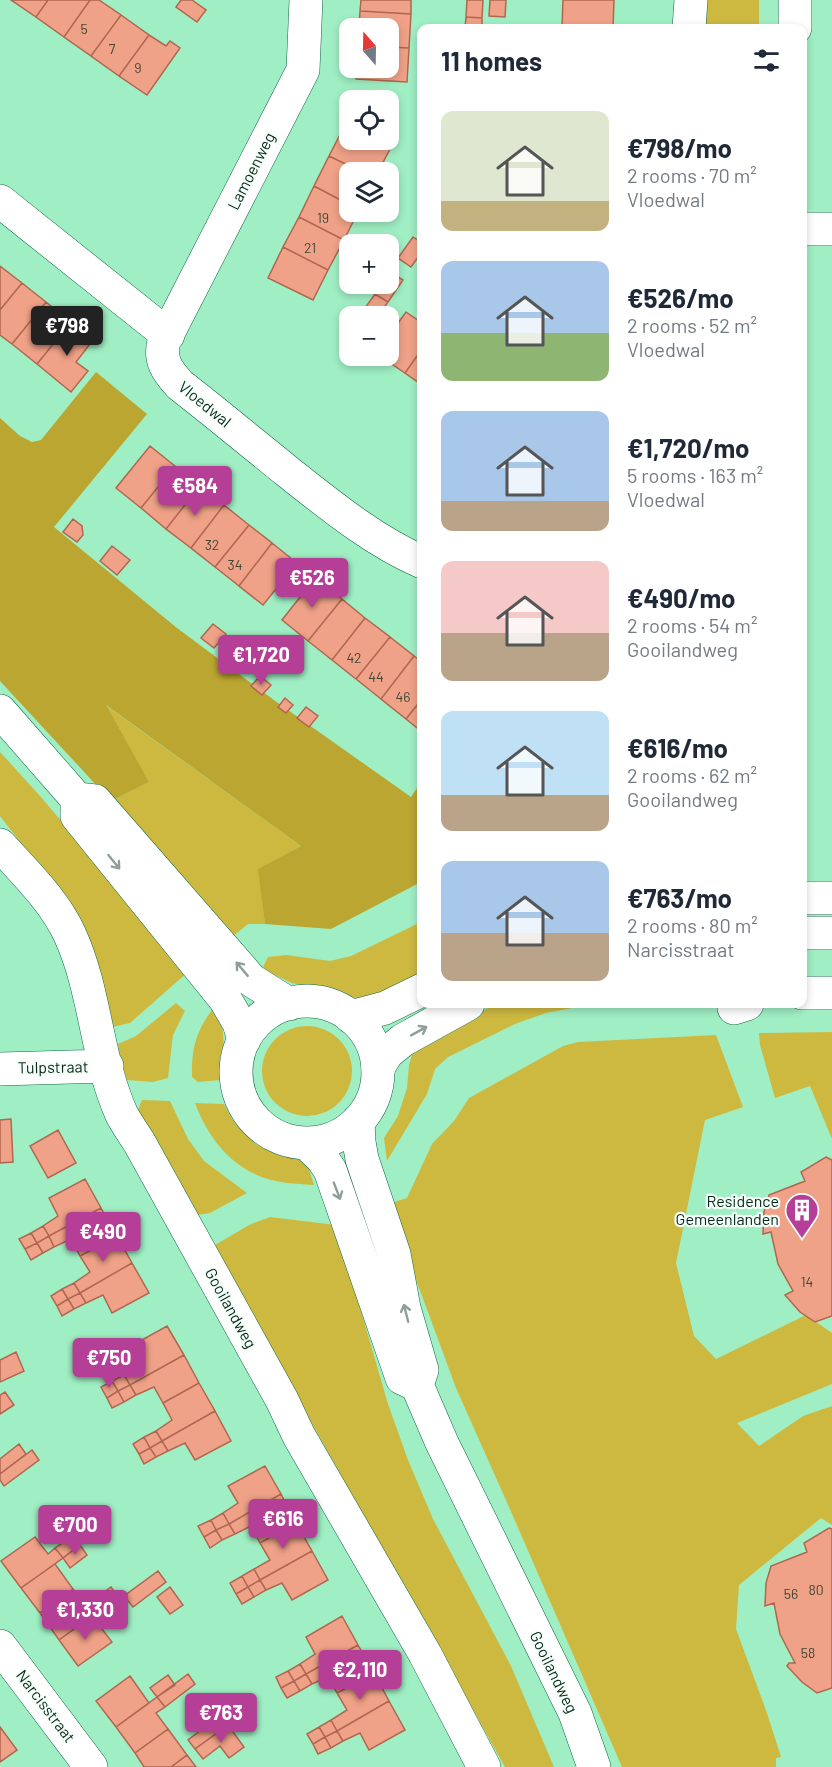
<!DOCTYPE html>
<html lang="en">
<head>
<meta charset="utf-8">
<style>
  body { margin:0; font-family:Barlow,sans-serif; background:#f2f2f3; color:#1f2937; height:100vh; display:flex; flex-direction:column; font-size:22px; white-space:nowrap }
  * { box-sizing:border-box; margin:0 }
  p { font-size:20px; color:#747a83 }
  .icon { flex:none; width:33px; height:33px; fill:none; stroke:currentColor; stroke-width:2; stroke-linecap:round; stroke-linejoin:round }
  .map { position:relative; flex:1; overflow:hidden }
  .details { position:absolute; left:417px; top:24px; width:390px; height:984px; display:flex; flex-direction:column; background:#fff; border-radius:12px; box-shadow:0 3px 9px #0003 }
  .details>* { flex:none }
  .needle { width:39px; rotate:340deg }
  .fabs { position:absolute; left:339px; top:18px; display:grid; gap:12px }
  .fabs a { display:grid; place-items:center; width:60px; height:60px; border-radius:12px; background:#fff; box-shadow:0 3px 9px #0003; font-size:30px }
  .price { position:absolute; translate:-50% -51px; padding:0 14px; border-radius:6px; background:#b53f96; color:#fff; font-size:20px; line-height:39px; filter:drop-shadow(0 2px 3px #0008) }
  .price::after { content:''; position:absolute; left:50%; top:36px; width:18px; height:14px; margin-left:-9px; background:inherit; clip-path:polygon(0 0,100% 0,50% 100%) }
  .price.on { background:#222; color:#fff }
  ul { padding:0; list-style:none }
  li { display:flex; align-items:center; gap:18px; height:150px; padding:0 24px }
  li span { display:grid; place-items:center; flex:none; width:168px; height:120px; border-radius:12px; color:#555 }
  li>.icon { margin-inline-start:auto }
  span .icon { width:72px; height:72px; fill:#fffc; stroke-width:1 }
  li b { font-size:26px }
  h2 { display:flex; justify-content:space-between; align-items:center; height:72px; padding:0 24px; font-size:26px }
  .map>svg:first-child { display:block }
  .green { fill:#ceb940 }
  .forest { fill:#baa630 }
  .building { fill:#f0a288; stroke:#af674f; stroke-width:1.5 }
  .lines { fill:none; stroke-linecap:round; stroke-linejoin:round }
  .minor-casing { stroke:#0e6843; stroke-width:34 }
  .tertiary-casing { stroke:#0e6843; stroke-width:34 }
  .secondary-casing { stroke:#0e6843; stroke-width:34 }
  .minor { stroke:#fff; stroke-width:33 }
  .tertiary { stroke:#fff; stroke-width:33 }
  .secondary { stroke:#fff; stroke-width:33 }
  .oneway { stroke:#8f9f98 }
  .labels { text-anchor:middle; stroke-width:4.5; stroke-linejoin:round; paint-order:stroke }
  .number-label { font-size:14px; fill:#414735 }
  .street-label { font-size:16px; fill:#072919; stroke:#f6fef9 }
  .poi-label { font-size:16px; fill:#072919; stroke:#f6fef9; text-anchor:end }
</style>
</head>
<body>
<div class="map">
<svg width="832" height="1767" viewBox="0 0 832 1767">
  <rect width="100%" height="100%" fill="#a0efc4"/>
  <path class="green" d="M699,0H759V28H697Z
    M104,704L301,846L259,869L265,924H248L232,937L111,801L149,782Z
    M0,752L41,797L188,972L130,1023L112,1027L80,920L0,816Z
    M421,922V980L359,999L340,993L292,983L262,969L268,957L286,955L330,961L351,956Z
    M176,1003L185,1011L173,1035L168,1078L153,1082L127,1080L121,1060L118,1044L136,1036Z
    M496,1004H592L546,1013L515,1024L448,1057L435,1069L427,1094L387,1161L384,1138L398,1116L407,1088L409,1065L415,1045Z
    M215,1006C227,1030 224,1053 220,1080L198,1082L192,1077C191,1047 197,1029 215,1006Z
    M262 1071a45 45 0 1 1 90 0a45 45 0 1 1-90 0Z
    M832,1032V1139L810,1086L775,1098L760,1045L759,1033Z
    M716,1035L743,1107L705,1120L676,1263L694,1336L716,1359L806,1315L832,1333V1384L737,1423L759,1446L803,1416L832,1406V1525L821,1518L739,1585L736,1629L767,1713L781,1757L776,1758V1767H622L509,1507L456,1388L388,1204L407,1198L432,1144L454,1121L469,1098L563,1046L578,1042Z
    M142,1100L170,1101L188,1139L204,1161L247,1193L210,1213L198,1215L138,1110Z
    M195,1103L224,1104L232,1119L257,1145L306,1160L314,1185C302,1184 289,1184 276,1181C236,1173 209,1141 195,1103Z
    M270,1217L336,1225L388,1404L408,1460L433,1519L511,1666L554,1767H505L224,1267L210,1248L249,1225Z"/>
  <path class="forest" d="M96,372L147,414L54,527L177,628L278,703L411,797L421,782V882L331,929L265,924L258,869L301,846L106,705L149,782L111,801L0,681V418L20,436L32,442L41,440Z"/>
  <path class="building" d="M11,0H48L36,17Z
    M48,0H90L64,37L36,17Z
    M90,0H99L121,15L91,56L64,37Z
    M181,0H192L206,10L197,22L176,7Z
    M361,0H411V14L360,11Z
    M467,0H483L482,18L466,17Z
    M490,0H506L505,17L489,16Z
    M563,0H614L613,28L562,27Z
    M360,11L411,14L409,48L388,47V28H359Z
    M121,15L149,35L119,76L91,56Z
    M466,17L482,18V28H465Z
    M149,35L166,46L170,41L180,48L147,95L119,76Z
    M388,47L409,48L407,82L356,79L357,68H388Z
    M345,125L350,128V140H372L390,149L378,172H362L329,156Z
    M329,156L362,172H350V205L314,186Z
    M314,186L350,205V212H358L344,240L299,217Z
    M299,217L344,240L328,270L283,247Z
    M413,237L422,243V252L411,267L398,258Z
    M283,247L328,270L313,300L268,278Z
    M0,266L22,283L0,310Z
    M390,272L403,280L388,302L375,294L382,284H388Z
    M22,283L46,302L12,344L0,335V310Z
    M375,294L388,302L378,316H363L360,315Z
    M46,302L71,322L37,364L12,344Z
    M406,312L422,323V349L405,373L380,356H388V337Z
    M71,322L93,340L76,362L88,371L71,392L37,364Z
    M422,349V385L405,373Z
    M150,446L175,466L141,508L116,488Z
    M175,466L200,486L166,529L141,508Z
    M200,486L224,505L191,548L166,529Z
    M224,505L249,525L215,567L191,548Z
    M73,519L82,526L83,535L77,542L63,532Z
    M249,525L272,543L239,586L215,567Z
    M272,543L297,563L263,605L239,586Z
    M112,546L130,560L117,575L100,561Z
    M315,578L342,599L308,641L282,620Z
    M342,599L365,618L332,660L308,641Z
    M365,618L390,637L356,679L332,660Z
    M213,624L226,634L214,648L201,638Z
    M390,637L414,656L381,699L356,679Z
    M414,656L422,662V699L406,719L381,699Z
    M260,676L271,685L262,695L251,686Z
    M285,698L293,705L286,713L278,707Z
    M422,699V732L406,719Z
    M306,707L318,716L309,727L297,718Z
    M11,1119L13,1162L0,1163V1120Z
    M58,1130L76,1163L48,1178L30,1146Z
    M826,1157L832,1160V1316L815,1322L800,1312L785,1295L793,1291L778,1264L771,1232L763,1234L764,1212L769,1195L805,1181L801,1172Z
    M85,1179L101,1208L49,1236L43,1226L58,1216L49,1198Z
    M101,1208L117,1236L80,1256L71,1239L54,1247L49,1236Z
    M43,1226L49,1236L37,1243L31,1233Z
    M31,1233L37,1243L25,1249L19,1239Z
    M49,1236L54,1247L43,1253L37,1243Z
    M117,1236L132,1263L80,1293L74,1283L90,1272L80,1256Z
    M37,1243L43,1253L31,1260L25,1249Z
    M132,1263L149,1293L112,1313L103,1295L86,1303L80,1293Z
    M74,1283L80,1293L68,1299L62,1289Z
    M62,1289L68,1299L57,1306L51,1296Z
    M80,1293L86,1303L74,1309L68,1299Z
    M68,1299L74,1309L62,1316L57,1306Z
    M167,1326L184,1355L130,1385L124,1375L141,1364L131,1346Z
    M16,1352L24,1371L0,1382V1360Z
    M184,1355L199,1383L163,1403L154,1387L136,1395L130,1385Z
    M124,1375L130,1385L118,1391L112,1381Z
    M112,1381L118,1391L107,1398L101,1387Z
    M199,1383L215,1411L162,1441L156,1431L172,1420L163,1403Z
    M130,1385L136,1395L124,1402L118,1391Z
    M118,1391L124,1402L112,1408L107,1398Z
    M5,1392L14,1405L0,1414V1395Z
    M215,1411L231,1441L195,1460L185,1443L168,1451L162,1441Z
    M156,1431L162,1441L150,1448L144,1437Z
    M144,1437L150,1448L139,1454L133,1444Z
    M162,1441L168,1451L156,1457L150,1448Z
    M19,1444L26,1454L0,1474V1459Z
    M150,1448L156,1457L144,1464L139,1454Z
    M32,1450L39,1460L4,1486L0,1480V1474Z
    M265,1466L281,1494L229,1524L223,1513L238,1503L228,1486Z
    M281,1494L296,1523L260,1543L251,1526L235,1534L229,1524Z
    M223,1513L229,1524L216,1530L211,1520Z
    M211,1520L216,1530L204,1537L198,1526Z
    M296,1523L312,1551L260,1580L254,1569L270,1560L260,1543Z
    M229,1524L235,1534L222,1540L216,1530Z
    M829,1528L832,1529V1688L817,1693L802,1682L787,1666L789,1663H795L780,1634L774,1603L765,1606L766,1583L771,1566L807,1552L804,1543Z
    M216,1530L222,1540L210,1548L204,1537Z
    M73,1536L80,1545L63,1558L55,1548Z
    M35,1537L48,1554L55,1548L63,1558L21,1588L1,1561Z
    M80,1545L87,1555L70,1568L63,1558Z
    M312,1551L328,1580L292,1600L282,1583L266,1590L260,1580Z
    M55,1564L73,1589L40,1613L21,1588Z
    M254,1569L260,1580L248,1587L242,1576Z
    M158,1571L166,1582L133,1607L124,1596Z
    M242,1576L248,1587L236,1594L230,1583Z
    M260,1580L266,1590L254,1597L248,1587Z
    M111,1587L118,1597L101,1609L93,1600Z
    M170,1587L183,1605L170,1614L157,1597Z
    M248,1587L254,1597L242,1604L236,1594Z
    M73,1589L92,1616L59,1640L40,1613Z
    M118,1597L126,1606L108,1619L101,1609Z
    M92,1616L112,1642L78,1666L59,1640Z
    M342,1616L358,1645L306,1674L300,1664L315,1654L306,1637Z
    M358,1645L374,1673L337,1693L328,1677L312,1684L306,1674Z
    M300,1664L306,1674L294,1681L288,1671Z
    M288,1671L294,1681L281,1688L276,1677Z
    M374,1673L389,1701L337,1731L331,1720L347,1710L337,1693Z
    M188,1674L195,1684L165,1707L157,1697Z
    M306,1674L312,1684L300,1691L294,1681Z
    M168,1675L175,1685L157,1697L150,1688Z
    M130,1676L149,1703L116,1727L96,1701Z
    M294,1681L300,1691L287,1698L281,1688Z
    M157,1697L165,1707L156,1713L168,1729L135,1753L116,1727Z
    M389,1701L405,1730L369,1750L360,1733L343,1741L337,1731Z
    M221,1715L228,1725L195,1749L188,1740Z
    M331,1720L337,1731L325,1737L319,1727Z
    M228,1725L244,1747L229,1758L220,1746L203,1759L195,1749Z
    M0,1727L17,1750L0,1762Z
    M319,1727L325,1737L313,1744L307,1734Z
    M168,1729L187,1755L171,1767H144L135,1753Z
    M337,1731L343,1741L331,1748L325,1737Z
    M325,1737L331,1748L318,1754L313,1744Z
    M187,1755L196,1767H171Z"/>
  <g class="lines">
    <defs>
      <path id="minor" d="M306,0L303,70L164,341C159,360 167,371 180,385C216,413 252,443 288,472C330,505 372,540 422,562
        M689,28L691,0
        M795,28V0
        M0,201L168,335
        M802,229H832
        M0,845C25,873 54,900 70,935C96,992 96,1058 122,1115C127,1124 133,1133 139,1142L282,1400L299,1436L425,1654L484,1767
        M802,993H832
        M734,1008L747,1004
        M0,1069L107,1066
        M0,1646L91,1767"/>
      <path id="tertiary" d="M802,898H832
        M802,933H832
        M351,1017L385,1008L422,990
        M378,1068L387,1053L403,1040L468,1004"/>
      <path id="secondary" d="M0,711L77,799V816L225,999L239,1023L244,1040
        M77,799L95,801L251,980L289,1004
        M236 1072a71 71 0 1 1 142 0a71 71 0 1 1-142 0Z
        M358,1121L359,1142L362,1159L394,1254L404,1308L422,1370L417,1385L442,1443L575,1713L594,1767
        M306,1143L322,1158L330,1170L402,1378L417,1385"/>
    </defs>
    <use href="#minor" class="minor-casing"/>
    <use href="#tertiary" class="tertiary-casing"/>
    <use href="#secondary" class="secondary-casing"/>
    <use href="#minor" class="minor"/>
    <use href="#tertiary" class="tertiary"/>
    <use href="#secondary" class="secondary"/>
  </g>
  <defs><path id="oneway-shaft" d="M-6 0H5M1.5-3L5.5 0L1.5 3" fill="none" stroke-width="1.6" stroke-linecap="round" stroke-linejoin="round" transform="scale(1.5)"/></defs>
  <g class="oneway">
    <use href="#oneway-shaft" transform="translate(114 862) rotate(51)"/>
    <use href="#oneway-shaft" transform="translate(242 969) rotate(-130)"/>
    <use href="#oneway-shaft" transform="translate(419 1031) rotate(-29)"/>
    <use href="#oneway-shaft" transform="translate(337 1191) rotate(69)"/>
    <use href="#oneway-shaft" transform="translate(406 1313) rotate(-104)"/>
  </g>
  <defs>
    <symbol id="building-pin" viewBox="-11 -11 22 30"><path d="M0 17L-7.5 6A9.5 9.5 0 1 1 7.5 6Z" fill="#b53f96" stroke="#f6fef9"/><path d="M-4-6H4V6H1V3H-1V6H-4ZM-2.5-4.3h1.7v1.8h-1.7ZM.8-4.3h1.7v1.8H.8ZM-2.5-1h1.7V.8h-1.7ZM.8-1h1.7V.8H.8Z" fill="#fff"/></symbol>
  </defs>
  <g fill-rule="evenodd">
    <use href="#building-pin" x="783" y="1191" width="38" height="52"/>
  </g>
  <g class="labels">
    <g class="number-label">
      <text x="84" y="34">5</text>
      <text x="112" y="54">7</text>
      <text x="138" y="73">9</text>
      <text x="323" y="223">19</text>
      <text x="310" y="253">21</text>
      <text x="212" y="550">32</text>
      <text x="235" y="570">34</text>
      <text x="354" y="663">42</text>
      <text x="376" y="682">44</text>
      <text x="403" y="702">46</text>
      <text x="807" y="1287">14</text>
      <text x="816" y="1595">80</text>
      <text x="791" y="1599">56</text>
      <text x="808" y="1658">58</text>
    </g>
    <g class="street-label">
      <text transform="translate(251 171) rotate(-63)" y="6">Lamoenweg</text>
      <text transform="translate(205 404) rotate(39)" y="6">Vloedwal</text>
      <text transform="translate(53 1067) rotate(-1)" y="6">Tulpstraat</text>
      <text transform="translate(231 1308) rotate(61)" y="6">Gooilandweg</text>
      <text transform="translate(554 1672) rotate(64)" y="6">Gooilandweg</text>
      <text transform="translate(46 1706) rotate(53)" y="6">Narcisstraat</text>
    </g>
    <g class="poi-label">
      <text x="779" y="1207">Residence<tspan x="779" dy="18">Gemeenlanden</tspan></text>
    </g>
  </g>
</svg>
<div class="fabs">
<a><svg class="needle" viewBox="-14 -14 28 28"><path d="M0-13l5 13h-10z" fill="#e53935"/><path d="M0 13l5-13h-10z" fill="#747a83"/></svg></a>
<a><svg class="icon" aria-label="locate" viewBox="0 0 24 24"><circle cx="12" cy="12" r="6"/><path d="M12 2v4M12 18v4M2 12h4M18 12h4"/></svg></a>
<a><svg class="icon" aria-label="layers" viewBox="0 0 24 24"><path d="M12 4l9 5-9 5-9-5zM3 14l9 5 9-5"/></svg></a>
<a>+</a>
<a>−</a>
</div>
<b class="price on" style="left:67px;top:357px">€798</b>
<b class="price" style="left:195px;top:517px">€584</b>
<b class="price" style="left:312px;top:609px">€526</b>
<b class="price" style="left:261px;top:686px">€1,720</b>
<b class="price" style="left:103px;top:1263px">€490</b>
<b class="price" style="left:109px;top:1389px">€750</b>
<b class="price" style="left:283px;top:1550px">€616</b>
<b class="price" style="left:75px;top:1556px">€700</b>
<b class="price" style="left:85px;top:1641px">€1,330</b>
<b class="price" style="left:360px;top:1701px">€2,110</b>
<b class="price" style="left:221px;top:1744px">€763</b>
<section class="details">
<h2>11 homes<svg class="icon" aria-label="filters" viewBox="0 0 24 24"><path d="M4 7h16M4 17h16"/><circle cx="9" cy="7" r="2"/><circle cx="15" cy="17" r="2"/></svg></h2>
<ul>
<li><span style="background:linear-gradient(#dfe7d0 75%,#c2b280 0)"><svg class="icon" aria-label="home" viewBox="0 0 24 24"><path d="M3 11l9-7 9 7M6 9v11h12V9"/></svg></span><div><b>€798/mo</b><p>2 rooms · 70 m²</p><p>Vloedwal</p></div></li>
<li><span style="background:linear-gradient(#a9c7e8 60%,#8fb573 0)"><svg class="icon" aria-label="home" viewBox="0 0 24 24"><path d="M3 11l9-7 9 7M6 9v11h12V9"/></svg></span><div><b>€526/mo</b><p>2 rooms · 52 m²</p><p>Vloedwal</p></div></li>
<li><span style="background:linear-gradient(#a9c7e8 75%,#b9a48a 0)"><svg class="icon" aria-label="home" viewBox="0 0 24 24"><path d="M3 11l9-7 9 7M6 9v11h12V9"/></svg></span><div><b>€1,720/mo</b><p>5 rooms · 163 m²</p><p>Vloedwal</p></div></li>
<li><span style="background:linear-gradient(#f6c9c9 60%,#b9a48a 0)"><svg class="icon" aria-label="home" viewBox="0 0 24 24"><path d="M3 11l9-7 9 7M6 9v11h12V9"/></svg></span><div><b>€490/mo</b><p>2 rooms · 54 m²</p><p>Gooilandweg</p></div></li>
<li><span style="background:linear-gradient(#bfe0f5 70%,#b9a48a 0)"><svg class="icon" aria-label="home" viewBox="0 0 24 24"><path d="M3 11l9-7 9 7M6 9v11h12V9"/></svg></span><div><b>€616/mo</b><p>2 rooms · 62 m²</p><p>Gooilandweg</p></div></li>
<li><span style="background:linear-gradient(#a9c7e8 60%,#b9a48a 0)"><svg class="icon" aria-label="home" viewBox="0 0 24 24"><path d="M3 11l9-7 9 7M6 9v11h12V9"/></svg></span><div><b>€763/mo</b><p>2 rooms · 80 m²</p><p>Narcisstraat</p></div></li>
</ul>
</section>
</div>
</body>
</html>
